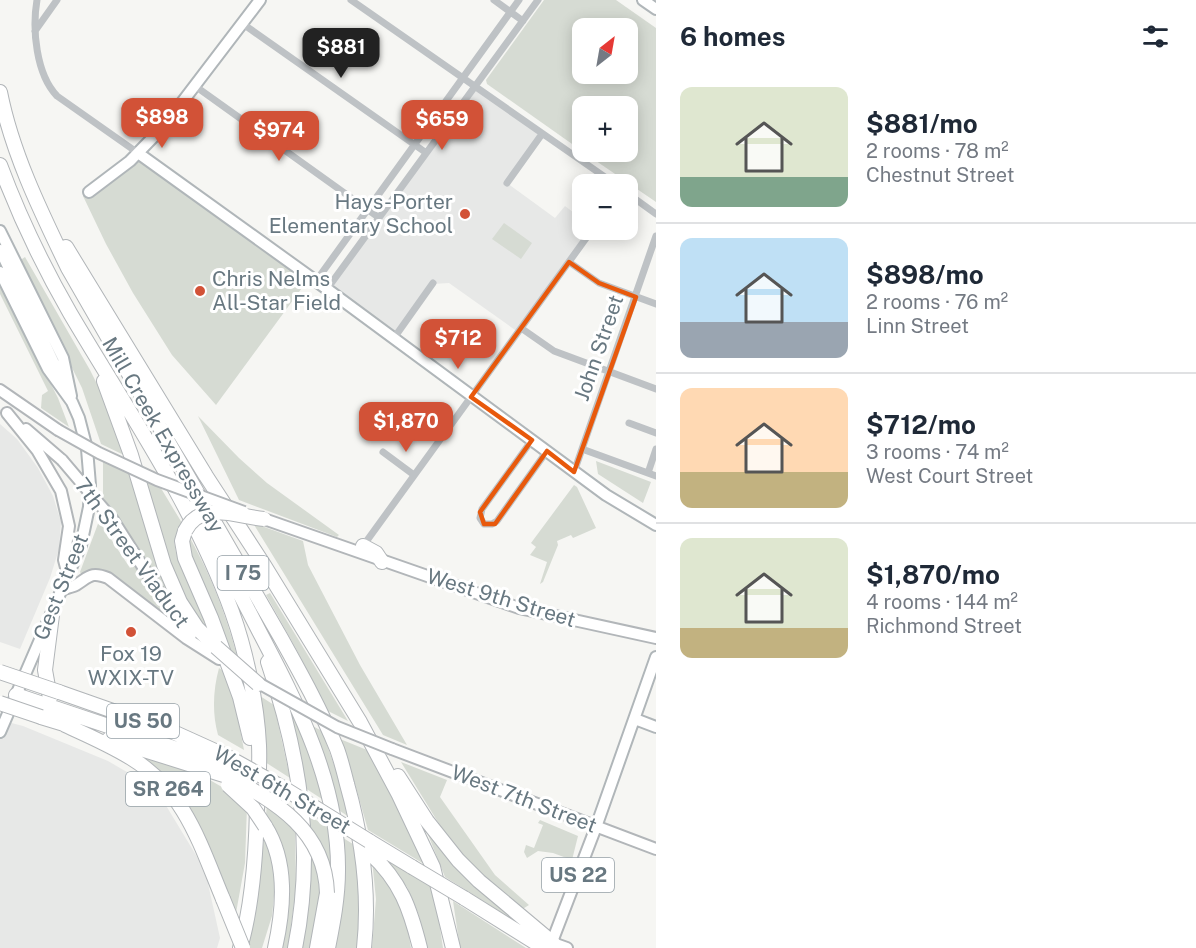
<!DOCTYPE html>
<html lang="en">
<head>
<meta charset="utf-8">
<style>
  body { margin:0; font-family:"Public Sans",sans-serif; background:#f2f2f3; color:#1f2937; height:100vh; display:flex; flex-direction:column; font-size:22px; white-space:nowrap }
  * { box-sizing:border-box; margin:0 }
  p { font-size:20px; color:#747a83 }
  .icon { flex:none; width:33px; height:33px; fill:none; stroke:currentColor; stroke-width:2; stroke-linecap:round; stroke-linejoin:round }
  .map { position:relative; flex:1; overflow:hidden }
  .side { display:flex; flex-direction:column; background:#fff; width:540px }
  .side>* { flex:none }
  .needle { width:39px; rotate:31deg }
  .tools { position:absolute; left:572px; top:18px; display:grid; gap:12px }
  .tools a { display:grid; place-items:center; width:66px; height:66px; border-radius:12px; background:#fff; box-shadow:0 3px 15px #0003; font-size:30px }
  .price { position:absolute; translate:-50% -51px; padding:0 14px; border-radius:12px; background:#d25237; color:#fff; font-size:20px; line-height:39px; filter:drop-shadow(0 2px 3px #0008) }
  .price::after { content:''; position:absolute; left:50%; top:36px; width:18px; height:14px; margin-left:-9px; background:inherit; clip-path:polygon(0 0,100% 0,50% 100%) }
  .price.on { background:#222; color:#fff }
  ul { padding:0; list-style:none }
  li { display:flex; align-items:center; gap:18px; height:150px; padding:0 24px }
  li+li { border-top:2px solid #e0e1e3 }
  li span { display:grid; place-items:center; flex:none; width:168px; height:120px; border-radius:12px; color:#555 }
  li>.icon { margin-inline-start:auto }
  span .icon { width:72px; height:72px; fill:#fffc; stroke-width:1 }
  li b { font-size:26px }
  h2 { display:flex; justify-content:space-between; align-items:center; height:72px; padding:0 24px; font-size:26px }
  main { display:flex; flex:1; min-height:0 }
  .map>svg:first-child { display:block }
  .built { fill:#e7e8e7 }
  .green { fill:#d6dbd3; fill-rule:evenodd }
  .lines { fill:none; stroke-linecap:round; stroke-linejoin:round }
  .secondary-casing { stroke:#b0b6b9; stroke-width:14 }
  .primary-casing { stroke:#b2b6b9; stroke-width:14 }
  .highway-casing { stroke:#b1b5b8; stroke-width:16 }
  .street { stroke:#bec2c5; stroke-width:7 }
  .secondary { stroke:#fff; stroke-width:10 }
  .primary { stroke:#fff; stroke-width:10 }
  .highway { stroke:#fff; stroke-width:14 }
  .primary-bridge-casing { stroke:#b2b6b9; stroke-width:14; stroke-linecap:butt }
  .highway-bridge-casing { stroke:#b1b5b8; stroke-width:16; stroke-linecap:butt }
  .primary-bridge { stroke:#fff; stroke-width:10 }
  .highway-bridge { stroke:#fff; stroke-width:14 }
  .marked { fill:none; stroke:#e8590c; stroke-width:4.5; stroke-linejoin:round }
  .poi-dot { fill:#d25237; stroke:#fff; stroke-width:2 }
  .labels { text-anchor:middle; stroke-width:6; stroke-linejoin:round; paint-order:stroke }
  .shield { fill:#fff; stroke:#95a0a7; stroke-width:1.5 }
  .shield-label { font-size:20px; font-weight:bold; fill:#687881 }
  .poi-label { font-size:21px; fill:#687881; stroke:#fff; text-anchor:end }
  .street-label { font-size:21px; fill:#687881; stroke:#fff }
</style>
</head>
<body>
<main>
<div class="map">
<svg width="656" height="948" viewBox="0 0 656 948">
  <rect width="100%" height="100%" fill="#f6f6f3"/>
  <path class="built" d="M474,86L542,134L507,183L555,218L565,206L582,219V230H592L518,332L449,283L433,284L394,338L327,289Z
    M0,424L17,439L38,468L53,496L61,522L59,549L50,578L20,649L0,642Z
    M0,720L23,726L108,761L156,789L205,870L220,938L217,948H0Z"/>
  <path class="green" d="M544,0H616L656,28V202L583,152H627V106H582V151L487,84L486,80ZM627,28V74H582V28Z
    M138,153L310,277L216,405L172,355L133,293L106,244L83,196Z
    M504,223L532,243L521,259L492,239Z
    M25,257L90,370L106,402L126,456L101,444L82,388L19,261Z
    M0,284L58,398L69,427L41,408L42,395L48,391L0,294Z
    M198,416L239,458L267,483L339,535L337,537L239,500Z
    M103,460L131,473L189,623L179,615L103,497Z
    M596,461L651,482L643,503L598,474Z
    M144,479L159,485L182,523L174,541L176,553L195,591L213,636C175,606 158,525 144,479Z
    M574,485L577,487L596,528L573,538L571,535L557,541L558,545L543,582L540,584L547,562L530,555L536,547L531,543Z
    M99,521L130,568L136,564L172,620L169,623L125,587L82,575L80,572Z
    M253,523L303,541L308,565L360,665L407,745L383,735Z
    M188,534C210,574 225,611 237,656L228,648L186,549Z
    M270,593L348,721L328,711L294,645L266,595Z
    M219,668L230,676L244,750L218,735C212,713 213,690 219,668Z
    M260,696L274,705L290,778L265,762Z
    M294,717L313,761L325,801L305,788L291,719Z
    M307,723L322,731L339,779L349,817L337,809Z
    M340,739L367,750L404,817L424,864L368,830L349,763Z
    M142,757C184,767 214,777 247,806L245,863L236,913L152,765Z
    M401,762L447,780L440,797L495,875L529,905L521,910L470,865L444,832Z
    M267,804L295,828L296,888L288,948H278L274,829L266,815Z
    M307,814L331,830L332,876L308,828Z
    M540,820L578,836L572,860L553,853L538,851L527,858L524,852L526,845L534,848L543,825L538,823Z
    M428,831L525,927L445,877L427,832Z
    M265,833L274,866L275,886L272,916L262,948H249L246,939L254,910Z
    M340,836L356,846L360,906L357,948H332Z
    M309,847C326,887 318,908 310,948H302Z
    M389,858L434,888L443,948H427L418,913L407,887L387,860Z
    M372,860C396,892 405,908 411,948H372L376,899Z
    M453,901L526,948H460Z"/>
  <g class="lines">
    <defs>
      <path id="secondary" d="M643,0L656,9
        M138,153L327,289L606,495L656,525
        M89,192L130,161L164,126L260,0
        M0,231L63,358L71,396
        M0,250L62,380
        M0,272L48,369L72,402L79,418L87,449L90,485L89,507L81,545L0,732
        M635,719L656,727
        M596,827L656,657"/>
      <path id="primary" d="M0,390L58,430
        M7,413L37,450L61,491L69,526L64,560L68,575
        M26,429L62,460
        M264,519L519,608L656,638
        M113,520L173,614L191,635
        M61,590C66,588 72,587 76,585C89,577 91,571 108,578L186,638L219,659
        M392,749L656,849
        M553,943L567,948
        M550,947L596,827"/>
      <path id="highway" d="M0,92C12,153 41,212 68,268L281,638C301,674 321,710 337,749C341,760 344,772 347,784C362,837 370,893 364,948
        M0,165C19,216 43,266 70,313C127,410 193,504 232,612C246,651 257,703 259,745C260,766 258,788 257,809C256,854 253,904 240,948
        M66,247L206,476L262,562L360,722L399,795L433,867L453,948
        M104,381L131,455L164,565L180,602L197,628L216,647
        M192,508L204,526C223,561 241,596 259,631C298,705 339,785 338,871C338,897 333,923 328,948
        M185,531L182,541L185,558L211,618L240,697L250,738
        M363,546L376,553L382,562
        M268,662C300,757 315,849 295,948
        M59,692L173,732L226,756
        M16,695L227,766
        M50,698L45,670L52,615
        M41,717L74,727
        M65,725C87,735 110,745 131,758C185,791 200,844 223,899
        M109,739L227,776
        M398,776L427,821L458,860L479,881L553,943
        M265,826C288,862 284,908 275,948
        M369,841L412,867
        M370,853C401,882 410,908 420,948
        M464,898L544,948
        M317,948L327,893"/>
    </defs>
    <use href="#secondary" class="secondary-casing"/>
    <use href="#primary" class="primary-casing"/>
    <use href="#highway" class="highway-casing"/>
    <path class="street" d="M37,0C32,29 36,74 57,96L138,153
      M351,0L615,184
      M494,0L523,21
      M243,24L425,152
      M35,31L57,0
      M195,86L378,217
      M507,183L542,134
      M627,193L656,214
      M569,262L599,283L656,304
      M316,281L519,0
      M327,289L538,0
      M521,328L554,351L656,389
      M394,338L433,283
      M629,423L656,433
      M532,440L482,509L480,518L484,524H492L497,521L547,451
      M582,449L656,476
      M383,452L414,475
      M574,472L656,236
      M648,473L656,449
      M363,546L592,230"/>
    <use href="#secondary" class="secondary"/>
    <use href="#primary" class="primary"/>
    <use href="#highway" class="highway"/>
    <defs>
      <path id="primary-bridge" d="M58,430L99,453L157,480L244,512
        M62,460L113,520
        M253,680L337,727L392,749"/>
      <path id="highway-bridge" d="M185,531C201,499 238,517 264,519
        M216,647L258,684
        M0,672L59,692
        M0,703L41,717
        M226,756L285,789L369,841
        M227,776C277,802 325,831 327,893
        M228,785L253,808L265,826
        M412,867L464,898
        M223,899L243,948"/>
    </defs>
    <use href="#primary-bridge" class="primary-bridge-casing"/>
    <use href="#highway-bridge" class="highway-bridge-casing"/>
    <use href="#primary-bridge" class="primary-bridge"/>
    <use href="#highway-bridge" class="highway-bridge"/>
  </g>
  <path class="marked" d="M569,262L599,283L636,297L574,472L547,451L495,524H484L480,512L532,440L471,397Z"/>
  <g class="poi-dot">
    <circle cx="465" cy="214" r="6"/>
    <circle cx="200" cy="291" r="6"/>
    <circle cx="131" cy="632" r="6"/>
  </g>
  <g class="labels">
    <g class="shield">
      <rect x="217.5" y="556" width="51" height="34" rx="4.5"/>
      <rect x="107" y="704" width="72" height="34" rx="4.5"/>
      <rect x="126" y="772" width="84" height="34" rx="4.5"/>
      <rect x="542" y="858" width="72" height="34" rx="4.5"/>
    </g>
    <g class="shield-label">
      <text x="243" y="580">I 75</text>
      <text x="143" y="728">US 50</text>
      <text x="168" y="796">SR 264</text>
      <text x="578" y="882">US 22</text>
    </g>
    <g class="poi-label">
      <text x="453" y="209">Hays-Porter<tspan x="453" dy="24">Elementary School</tspan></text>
      <text x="212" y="286" text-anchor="start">Chris Nelms<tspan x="212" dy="24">All-Star Field</tspan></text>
      <text x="131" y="661" text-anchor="middle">Fox 19<tspan x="131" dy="24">WXIX-TV</tspan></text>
    </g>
    <g class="street-label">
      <text transform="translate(599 348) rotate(-71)" y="7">John Street</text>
      <text transform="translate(163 435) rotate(60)" y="7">Mill Creek Expressway</text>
      <text transform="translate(132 553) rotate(54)" y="7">7th Street Viaduct</text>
      <text transform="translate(61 587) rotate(-68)" y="7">Gest Street</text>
      <text transform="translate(501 598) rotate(17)" y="7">West 9th Street</text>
      <text transform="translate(282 790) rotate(30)" y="7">West 6th Street</text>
      <text transform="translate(524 799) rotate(21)" y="7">West 7th Street</text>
    </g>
  </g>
</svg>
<div class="tools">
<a><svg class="needle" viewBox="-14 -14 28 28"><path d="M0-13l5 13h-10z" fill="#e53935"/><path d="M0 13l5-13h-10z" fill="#747a83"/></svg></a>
<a>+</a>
<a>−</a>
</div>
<b class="price on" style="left:341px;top:79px">$881</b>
<b class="price" style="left:162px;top:149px">$898</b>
<b class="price" style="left:442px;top:151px">$659</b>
<b class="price" style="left:279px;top:162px">$974</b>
<b class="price" style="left:458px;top:370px">$712</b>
<b class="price" style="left:406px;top:453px">$1,870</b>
</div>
<section class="side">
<h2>6 homes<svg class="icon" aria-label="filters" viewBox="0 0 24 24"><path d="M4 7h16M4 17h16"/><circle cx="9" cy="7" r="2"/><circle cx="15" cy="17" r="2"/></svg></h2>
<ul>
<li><span style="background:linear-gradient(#dfe7d0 75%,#7fa58c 0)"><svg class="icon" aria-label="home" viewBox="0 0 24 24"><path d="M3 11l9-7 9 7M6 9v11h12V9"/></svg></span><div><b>$881/mo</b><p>2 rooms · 78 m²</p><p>Chestnut Street</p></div></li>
<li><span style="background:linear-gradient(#bfe0f5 70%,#9aa5b1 0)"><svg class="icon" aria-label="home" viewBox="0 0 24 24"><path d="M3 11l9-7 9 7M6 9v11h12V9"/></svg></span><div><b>$898/mo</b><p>2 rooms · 76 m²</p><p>Linn Street</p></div></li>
<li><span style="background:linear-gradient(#ffd9b3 70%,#c2b280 0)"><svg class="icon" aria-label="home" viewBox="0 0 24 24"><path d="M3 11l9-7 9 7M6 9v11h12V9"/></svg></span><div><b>$712/mo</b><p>3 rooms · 74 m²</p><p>West Court Street</p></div></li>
<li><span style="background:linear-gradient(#dfe7d0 75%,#c2b280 0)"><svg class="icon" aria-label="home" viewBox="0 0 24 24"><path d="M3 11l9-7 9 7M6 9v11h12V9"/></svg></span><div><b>$1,870/mo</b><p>4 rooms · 144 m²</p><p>Richmond Street</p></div></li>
</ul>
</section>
</main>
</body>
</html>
